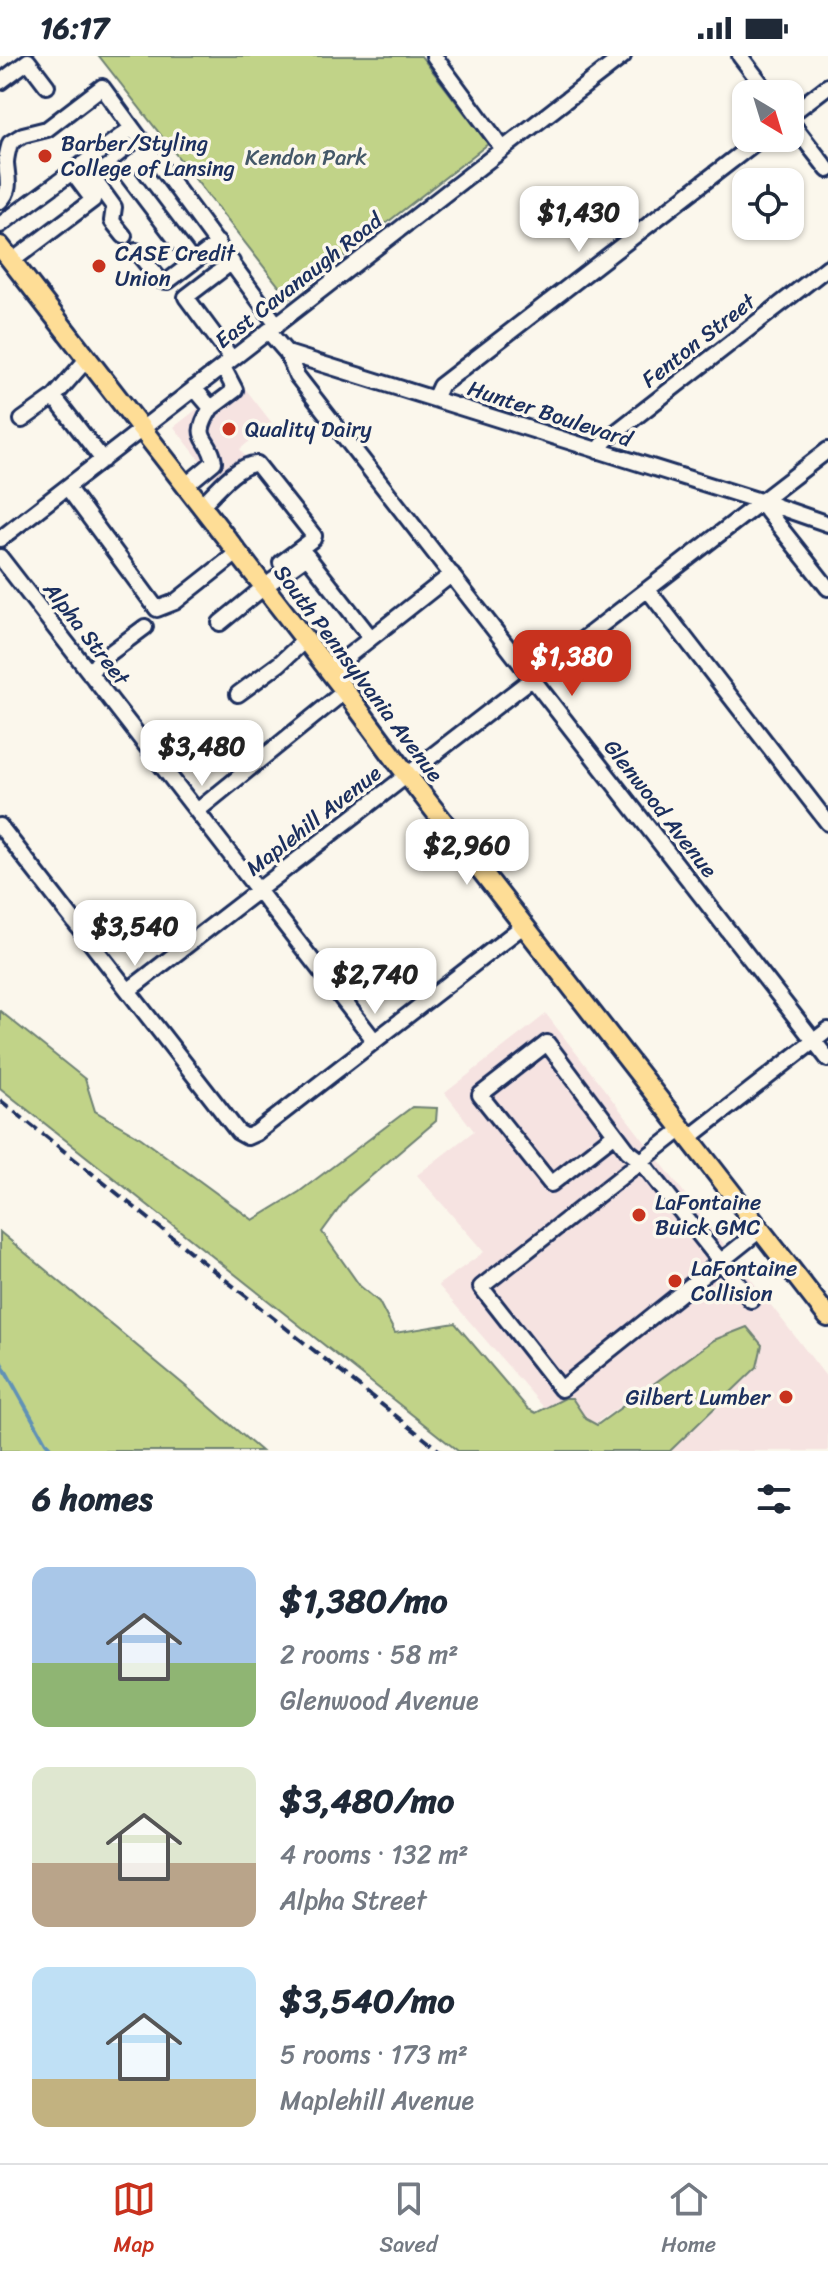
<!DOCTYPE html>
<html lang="en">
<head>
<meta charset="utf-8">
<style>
  body { margin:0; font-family:Sriracha,sans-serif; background:#f6f6f7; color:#1f2937; height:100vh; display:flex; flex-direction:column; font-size:30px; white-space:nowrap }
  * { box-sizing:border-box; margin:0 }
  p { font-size:26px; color:#747a83 }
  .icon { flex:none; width:44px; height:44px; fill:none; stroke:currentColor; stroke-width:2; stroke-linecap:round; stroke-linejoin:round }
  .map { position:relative; height:1395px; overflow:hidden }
  .drawer { display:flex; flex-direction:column; background:#fff; flex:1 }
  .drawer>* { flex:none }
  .needle { width:52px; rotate:142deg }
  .fabs { position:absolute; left:732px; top:24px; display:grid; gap:16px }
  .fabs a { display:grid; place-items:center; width:72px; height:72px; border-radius:16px; background:#fff; box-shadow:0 2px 6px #0004; font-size:40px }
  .price { position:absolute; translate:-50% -68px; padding:0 18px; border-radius:16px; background:#fff; color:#222; font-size:26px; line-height:52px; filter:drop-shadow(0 2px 4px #0008) }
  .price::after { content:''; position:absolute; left:50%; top:48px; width:24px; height:18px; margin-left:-12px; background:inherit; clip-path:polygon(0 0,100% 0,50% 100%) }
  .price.current { background:#c8321e; color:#fff }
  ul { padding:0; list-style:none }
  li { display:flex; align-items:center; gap:24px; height:200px; padding:0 32px }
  li span { display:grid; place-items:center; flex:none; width:224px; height:160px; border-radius:16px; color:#555 }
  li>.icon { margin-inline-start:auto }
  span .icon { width:96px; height:96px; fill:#fffc; stroke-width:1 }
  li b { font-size:34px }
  h2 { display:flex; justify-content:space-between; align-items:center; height:96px; padding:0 32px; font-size:34px }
  .status { display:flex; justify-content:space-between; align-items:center; height:56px; padding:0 40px; background:#fff; direction:ltr }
  .status svg { height:22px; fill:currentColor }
  .tab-bar { display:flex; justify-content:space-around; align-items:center; height:112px; border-top:2px solid #e0e1e3; background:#fff; font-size:22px; color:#747a83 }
  .tab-bar a { display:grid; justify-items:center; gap:4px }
  .tab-bar .current { color:#c8321e }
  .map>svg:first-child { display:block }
  .built { fill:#f6e3e1 }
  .green { fill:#c1d388; stroke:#6e8173; stroke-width:2 }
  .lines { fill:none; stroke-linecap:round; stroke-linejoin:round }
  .stream { stroke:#6192b6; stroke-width:4 }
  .minor-casing { stroke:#1b2f5e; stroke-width:20 }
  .major-casing { stroke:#1b2f5e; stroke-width:24 }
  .minor { stroke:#fbf7ec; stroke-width:14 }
  .major { stroke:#fedd96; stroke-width:18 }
  .rail { stroke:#1b2f5e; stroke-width:4; stroke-dasharray:12 6; stroke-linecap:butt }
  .poi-dot { fill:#c8321e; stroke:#fbf7ec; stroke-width:3 }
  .labels { text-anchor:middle; stroke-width:7; stroke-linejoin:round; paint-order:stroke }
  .poi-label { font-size:22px; fill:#1b2f5e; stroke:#fbf7ec; text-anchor:start }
  .park-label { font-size:22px; fill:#445868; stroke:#fbf7ec }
  .street-label { font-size:22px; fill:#1b2f5e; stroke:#fbf7ec }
</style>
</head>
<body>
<div class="status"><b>16:17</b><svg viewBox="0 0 49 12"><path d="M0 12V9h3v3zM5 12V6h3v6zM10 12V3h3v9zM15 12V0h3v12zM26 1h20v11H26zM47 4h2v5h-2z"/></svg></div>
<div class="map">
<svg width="828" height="1395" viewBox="0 0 828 1395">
  <rect width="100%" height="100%" fill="#fbf7ec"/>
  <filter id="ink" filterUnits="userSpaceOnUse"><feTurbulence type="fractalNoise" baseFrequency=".0125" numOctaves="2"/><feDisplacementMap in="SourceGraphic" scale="16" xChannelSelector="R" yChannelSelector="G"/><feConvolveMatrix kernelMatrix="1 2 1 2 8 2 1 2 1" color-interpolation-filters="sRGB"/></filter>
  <g filter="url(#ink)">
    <path class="built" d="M237,322L272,367L240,393L246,402L216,425L174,371Z
      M546,958L828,1323V1395H659L623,1348L572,1384L438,1229L484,1196L417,1119L474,1075L445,1037Z"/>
    <path class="green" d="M99,0H421L488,88L289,243Z
      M0,955L85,1023L95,1055L141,1082L253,1164L299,1136L412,1051L437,1052L436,1065L349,1139L322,1176L360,1230L379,1246L395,1277L455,1267L528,1353L536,1357L565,1342H572L586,1363L597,1369L714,1284L747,1271L762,1289L757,1311L670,1395H458L0,1032Z
      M0,1176L189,1333L261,1395H0Z"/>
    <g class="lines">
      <path class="stream" d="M0,1305L46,1387L53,1395"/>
      <defs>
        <path id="minor" d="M434,0L503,93
          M740,0L769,38
          M0,26L28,5L47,30
          M790,59L828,30
          M790,65L828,114
          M149,95L124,115L193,206
          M83,108L114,151L112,165L124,180
          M72,116L132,72L277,269
          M0,145C12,134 7,122 6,107C6,101 8,94 10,87L23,79L47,73L102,31L132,72
          M0,169L72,116L93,144L12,205
          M136,195L160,224L168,225L218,187
          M232,206L186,241L232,303
          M268,275L287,297L776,450L828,468
          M287,297L297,320L828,1003
          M194,332L211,352L235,334L223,311
          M54,341L103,404
          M434,343L440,330L761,82
          M22,364L54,341L87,303
          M598,395L606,384L828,211
          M185,430L214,406C210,379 190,386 211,352
          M67,431L157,553L175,546L237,497
          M760,446L828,532
          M201,450C214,437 238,407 257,408L314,480L313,483L281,507
          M0,483L623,0
          M0,501L374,984
          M648,534L828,767
          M220,567L264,531L307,500L371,582L329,615
          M371,582L452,518
          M90,618L98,606L145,571
          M238,638L279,608L305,584
          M197,755L345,635
          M0,770L238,1076L247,1081L256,1077L523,870
          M129,934L828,394
          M682,1073L481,1231L561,1333L760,1174
          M615,1078L551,1128L480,1039L547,987L628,1095L641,1105L751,1244
          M689,1082L828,974"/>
        <path id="major" d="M0,190L345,635L407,719L828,1261"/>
      </defs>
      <use href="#minor" class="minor-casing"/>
      <use href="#major" class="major-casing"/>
      <use href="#minor" class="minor"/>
      <use href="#major" class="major"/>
      <path class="rail" d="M0,1044L440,1395"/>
    </g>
  </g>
  <g class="poi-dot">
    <circle cx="45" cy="100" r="8"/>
    <circle cx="99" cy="210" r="8"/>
    <circle cx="229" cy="373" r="8"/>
    <circle cx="639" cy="1159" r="8"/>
    <circle cx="675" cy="1225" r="8"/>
    <circle cx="786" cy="1341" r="8"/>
  </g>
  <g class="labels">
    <g class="poi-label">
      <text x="61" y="95">Barber/Styling<tspan x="61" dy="25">College of Lansing</tspan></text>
      <text x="115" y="205">CASE Credit<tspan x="115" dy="25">Union</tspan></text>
      <text x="245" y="381">Quality Dairy</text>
      <text x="655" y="1154">LaFontaine<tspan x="655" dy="25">Buick GMC</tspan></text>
      <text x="691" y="1220">LaFontaine<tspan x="691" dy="25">Collision</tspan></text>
      <text x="770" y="1349" text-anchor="end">Gilbert Lumber</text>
    </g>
    <g class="park-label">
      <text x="306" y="109">Kendon Park</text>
    </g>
    <g class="street-label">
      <text transform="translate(298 224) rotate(-38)" y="8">East Cavanaugh Road</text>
      <text transform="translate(698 284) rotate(-38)" y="8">Fenton Street</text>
      <text transform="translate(550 357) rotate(18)" y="8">Hunter Boulevard</text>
      <text transform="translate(87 577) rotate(52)" y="8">Alpha Street</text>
      <text transform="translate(359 617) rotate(53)" y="8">South Pennsylvania Avenue</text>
      <text transform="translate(661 752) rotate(52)" y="8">Glenwood Avenue</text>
      <text transform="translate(313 764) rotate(-38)" y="8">Maplehill Avenue</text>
    </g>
  </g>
</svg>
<div class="fabs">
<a><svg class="needle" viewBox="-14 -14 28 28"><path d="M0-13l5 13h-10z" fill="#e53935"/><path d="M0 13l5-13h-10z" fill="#747a83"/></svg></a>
<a><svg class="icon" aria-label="locate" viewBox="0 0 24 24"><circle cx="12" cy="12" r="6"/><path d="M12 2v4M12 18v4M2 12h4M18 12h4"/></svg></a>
</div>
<b class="price" style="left:579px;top:198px">$1,430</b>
<b class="price current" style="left:572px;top:642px">$1,380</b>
<b class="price" style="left:202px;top:732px">$3,480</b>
<b class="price" style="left:467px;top:831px">$2,960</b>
<b class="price" style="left:135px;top:912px">$3,540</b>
<b class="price" style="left:375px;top:960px">$2,740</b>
</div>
<section class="drawer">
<h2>6 homes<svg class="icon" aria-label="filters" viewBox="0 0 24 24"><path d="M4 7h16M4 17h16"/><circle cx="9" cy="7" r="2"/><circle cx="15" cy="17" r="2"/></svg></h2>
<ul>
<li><span style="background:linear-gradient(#a9c7e8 60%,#8fb573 0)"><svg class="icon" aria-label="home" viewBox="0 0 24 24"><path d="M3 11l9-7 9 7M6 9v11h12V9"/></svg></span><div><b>$1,380/mo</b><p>2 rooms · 58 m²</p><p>Glenwood Avenue</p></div></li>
<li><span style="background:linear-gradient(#dfe7d0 60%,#b9a48a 0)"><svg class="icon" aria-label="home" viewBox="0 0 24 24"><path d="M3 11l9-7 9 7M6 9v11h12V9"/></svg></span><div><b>$3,480/mo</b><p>4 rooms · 132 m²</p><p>Alpha Street</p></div></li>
<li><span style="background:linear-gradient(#bfe0f5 70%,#c2b280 0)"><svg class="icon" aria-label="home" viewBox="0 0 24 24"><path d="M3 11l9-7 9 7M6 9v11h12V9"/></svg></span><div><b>$3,540/mo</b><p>5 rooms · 173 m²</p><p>Maplehill Avenue</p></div></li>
</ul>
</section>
<nav class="tab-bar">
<a class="current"><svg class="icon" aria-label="map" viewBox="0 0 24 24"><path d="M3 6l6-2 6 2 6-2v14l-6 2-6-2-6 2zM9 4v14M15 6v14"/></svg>Map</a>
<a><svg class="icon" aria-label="saved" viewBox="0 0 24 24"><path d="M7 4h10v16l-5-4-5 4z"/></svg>Saved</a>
<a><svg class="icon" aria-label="home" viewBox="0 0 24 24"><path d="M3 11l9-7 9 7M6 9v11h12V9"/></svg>Home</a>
</nav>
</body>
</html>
